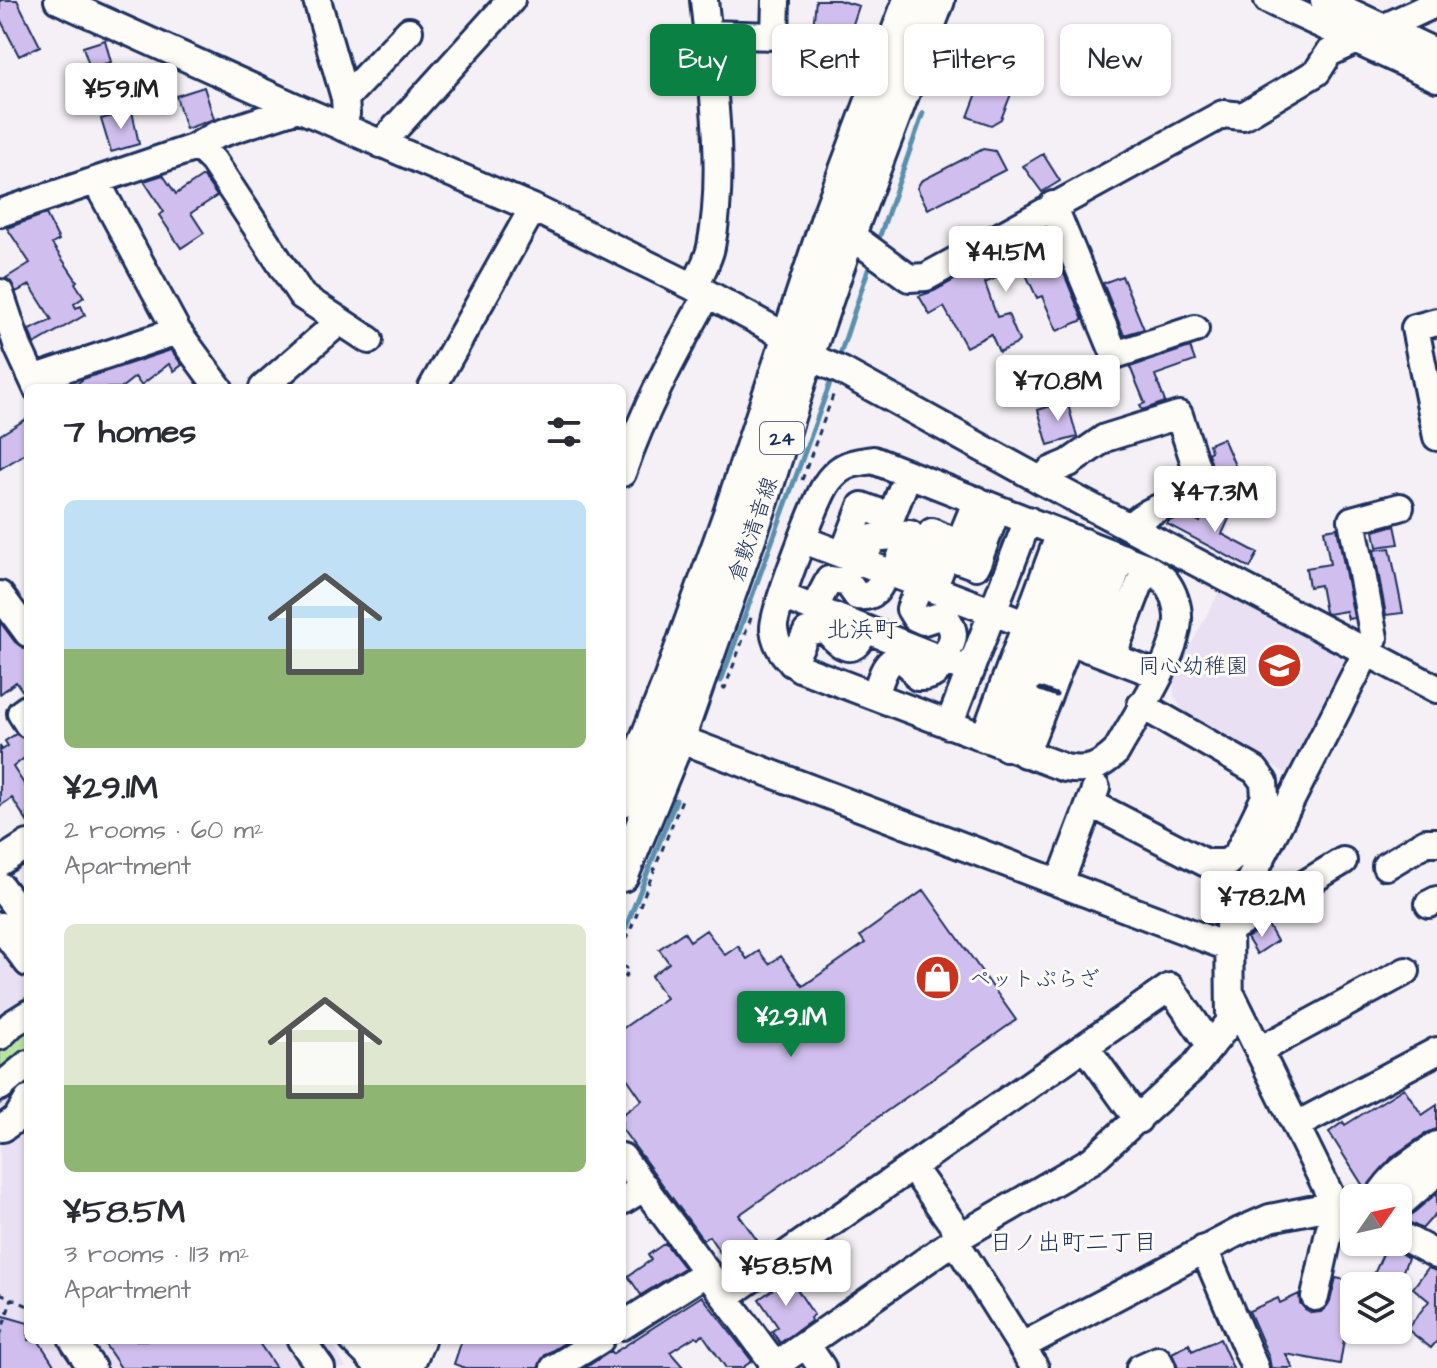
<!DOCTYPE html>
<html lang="en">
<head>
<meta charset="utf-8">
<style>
  body { margin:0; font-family:"Architects Daughter","Klee One",sans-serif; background:#f7f7f7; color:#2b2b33; height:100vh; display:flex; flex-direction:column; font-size:30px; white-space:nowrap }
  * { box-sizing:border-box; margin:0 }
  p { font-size:26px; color:#7c7c81 }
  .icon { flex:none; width:44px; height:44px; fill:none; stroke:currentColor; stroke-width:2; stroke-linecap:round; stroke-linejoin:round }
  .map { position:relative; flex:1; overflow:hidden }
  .drawer { position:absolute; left:24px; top:384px; width:602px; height:960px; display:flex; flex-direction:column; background:#fff; border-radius:12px; box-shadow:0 2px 6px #0004 }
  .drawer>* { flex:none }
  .top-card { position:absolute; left:650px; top:24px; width:666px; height:72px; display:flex; gap:16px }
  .needle { width:52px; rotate:56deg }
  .fabs { position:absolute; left:1340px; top:1184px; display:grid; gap:16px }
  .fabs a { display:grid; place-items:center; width:72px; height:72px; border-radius:12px; background:#fff; box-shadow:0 2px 6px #0004; font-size:40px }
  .price { position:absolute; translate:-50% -68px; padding:0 18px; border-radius:8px; background:#fff; color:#222; font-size:26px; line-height:52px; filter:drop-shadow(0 2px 4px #0008) }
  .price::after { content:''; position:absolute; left:50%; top:48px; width:24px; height:18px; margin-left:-12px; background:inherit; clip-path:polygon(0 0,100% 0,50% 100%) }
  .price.active { background:#0b8043; color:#fff }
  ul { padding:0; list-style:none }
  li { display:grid; align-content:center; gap:16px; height:424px; padding:0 40px }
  li span { display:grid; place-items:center; height:248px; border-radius:12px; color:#555 }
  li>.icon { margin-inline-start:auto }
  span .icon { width:144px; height:144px; fill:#fffc; stroke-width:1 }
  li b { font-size:34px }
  h2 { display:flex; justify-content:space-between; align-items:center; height:96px; padding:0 40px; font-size:34px }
  .tag { padding:0 28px; border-radius:12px; background:#fff; box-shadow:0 2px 6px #0004; font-size:28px; line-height:72px }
  .tag.active { background:#0b8043; color:#fff }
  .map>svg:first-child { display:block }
  .built { fill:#e9e1f3 }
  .green { fill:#b9e5a2; stroke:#6a8a80; stroke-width:2 }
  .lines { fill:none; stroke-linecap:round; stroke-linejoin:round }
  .stream { stroke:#5a90ae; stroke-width:5 }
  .building { fill:#d0beee; stroke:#1b2f5e; stroke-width:2 }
  .minor-casing { stroke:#1b2f5e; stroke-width:32 }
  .major-casing { stroke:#1b2f5e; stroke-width:38 }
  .path { stroke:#1b2f5e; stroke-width:3; stroke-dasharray:6 6; stroke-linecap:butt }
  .minor { stroke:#fdfcf7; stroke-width:26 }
  .major { stroke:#fdfcf7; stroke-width:32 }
  .rail { stroke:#1b2f5e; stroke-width:5 }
  .labels { text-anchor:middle; stroke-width:6; stroke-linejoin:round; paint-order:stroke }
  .shield { fill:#fdfcf7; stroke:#5f6c8c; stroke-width:2 }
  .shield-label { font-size:20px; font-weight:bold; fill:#1b2f5e }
  .street-label { font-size:22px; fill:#1b2f5e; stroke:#fdfcf7 }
  .poi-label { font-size:22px; fill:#1b2f5e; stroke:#fdfcf7; text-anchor:end }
  .neighbourhood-label { font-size:24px; fill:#1b2f5e; stroke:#fdfcf7 }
</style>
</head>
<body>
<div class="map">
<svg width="1437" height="1368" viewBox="0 0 1437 1368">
  <rect width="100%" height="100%" fill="#f4f0f5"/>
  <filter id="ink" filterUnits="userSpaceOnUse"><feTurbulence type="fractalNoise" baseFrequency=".0125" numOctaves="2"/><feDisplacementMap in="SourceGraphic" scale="16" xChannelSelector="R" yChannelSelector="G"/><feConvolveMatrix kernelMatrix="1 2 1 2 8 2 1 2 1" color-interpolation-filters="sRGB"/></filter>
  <g filter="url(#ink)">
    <path class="built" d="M1223,585L1351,651L1347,658L1353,661L1294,778L1184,713L1174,696L1173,678Z
      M0,903L28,939V1340H331L346,1368H0Z"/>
    <path class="green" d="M28,996V1084L0,1104V1014Z"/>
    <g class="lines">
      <path class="stream" d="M877,244L923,113
        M838,361L871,261
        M721,681L833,375
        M622,937L676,800"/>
    </g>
    <path class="building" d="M0,0H17L40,46L19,56L0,19Z
      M816,0H838L859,6L834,81L808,75Z
      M105,40L111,62L90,68L83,47Z
      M163,69L170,93L143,102L135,78Z
      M984,75L1007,83L1011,94L1001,119L991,125L968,117Z
      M204,87L214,119L186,129L176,96Z
      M132,111L139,144L111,152L101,119Z
      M983,149L995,151L1005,170L928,209L917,188L921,181Z
      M1043,154L1060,181L1042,192L1023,166Z
      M163,175L176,194L203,176L217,196L191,213L204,233L181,248L159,215L164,212L144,181Z
      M46,214L59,240L52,244L77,281L75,283L84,297L74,304L76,308L81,306L85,315L34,344L29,330L52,320L30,285L16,292L11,282L6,278L30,263L7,228Z
      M1046,230L1083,320L1057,331L1042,296L1037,298L1022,266L985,283L997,317L1008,314L1019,341L1015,345L999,352L991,334L966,347L944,307L930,315L919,296L934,291Z
      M1122,276L1144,329L1124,335L1103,283Z
      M1190,347L1195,361L1155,375L1165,402L1142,410L1140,405L1145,403L1130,367Z
      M171,350L182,365L174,371L169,364L141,385L135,377L121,388H72L83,379Z
      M1067,401L1077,437L1048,445L1038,410Z
      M28,418V452L0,469V435Z
      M1223,438L1240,477L1219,486L1208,453L1211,451L1209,444Z
      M1217,504L1232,512L1222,534L1258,553L1250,568L1167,524L1169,521L1188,515L1200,522L1206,510Z
      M1395,525L1399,544L1377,547L1374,531Z
      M1337,528L1354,618L1348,619L1346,611L1328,614L1325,612L1320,585L1309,587L1306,568L1330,564L1324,530Z
      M1390,548L1403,613L1386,615L1374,550Z
      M0,622L15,642L28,651V692L24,693L16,682L0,694Z
      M16,734L28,740V755L13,767L28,790V823L12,798L0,806V746L2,750L8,746L5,741Z
      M924,890L1016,1020L739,1215L764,1250L729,1275L721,1263L725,1260L709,1236L703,1240L622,1129V1115L642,1100L622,1071V1029L666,998L651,976L669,963L659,949L684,932L690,941L706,930L725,955L738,946L747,959L759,951L769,964L781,956L803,986L865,943L860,936Z
      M1268,925L1277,941L1257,954L1247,938Z
      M1404,1088L1422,1115L1437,1105V1129L1428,1132L1393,1156L1365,1189L1329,1132L1343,1122L1345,1125Z
      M1437,1193V1212L1422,1229L1405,1220Z
      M665,1243L684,1268L641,1295L628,1276L651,1260L648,1255Z
      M1387,1245L1408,1258L1397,1286H1378L1370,1283Z
      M1428,1268L1437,1271V1341L1431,1348L1407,1329L1429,1301L1413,1288Z
      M787,1274L814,1315L810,1318L811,1321L780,1343L772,1331L778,1327L759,1299L772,1290L769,1286Z
      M1336,1278L1351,1281L1343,1322H1347L1340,1364L1286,1354L1293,1368H1271L1269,1357L1249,1311L1278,1298L1280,1303L1299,1294L1300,1303L1305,1309L1312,1313L1321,1312L1330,1301Z
      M702,1296L752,1361L742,1368H726L703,1335L698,1338L696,1336L670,1352L684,1368H585L611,1351L612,1354Z
      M0,1315L28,1323V1340H38L56,1368H0Z
      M1220,1339L1233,1368H1178L1172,1353L1189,1344L1192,1351Z
      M102,1340H257L276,1368H121Z
      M462,1340H569L545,1355L538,1368H465L454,1364Z"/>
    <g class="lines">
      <defs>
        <path id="minor" d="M58,0L298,108L533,208L708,294L789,338
          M317,0L345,98L346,114L342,127
          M1268,0L1437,78
          M1324,0L1437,53
          M708,34L775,36L776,0
          M345,98L409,31
          M381,144L511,0
          M193,148L216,135L298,108
          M96,181L177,331L219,388
          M1053,205L1115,355L1195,329
          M0,213L193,148L203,151L213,161L302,296L369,340
          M834,223L909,278L926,277L1223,114L1243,116L1317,72L1329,53L1437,3
          M695,288C699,274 708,262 711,247C726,170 712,78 704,0
          M0,293L18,347L37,388
          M1437,322L1415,328L1437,437
          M789,348L842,371L1042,481L1437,689
          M33,379L177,331
          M263,388L340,321
          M432,388L533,208
          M873,460L1146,567C1153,572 1162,576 1166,582C1173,591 1178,606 1178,617C1179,653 1134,719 1116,752C1099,768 1088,772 1065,768L800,668C786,659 776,646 774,629C772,613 813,510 823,490C826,484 832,476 838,471C848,463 860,462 873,460Z
          M622,473C643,411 676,351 708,294
          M1042,481L1050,471L1069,463L1105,438L1179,415L1205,494C1179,502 1149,506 1130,527
          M804,540L1159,675
          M843,555L862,506L891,517L908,474
          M861,563L873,538L910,534L894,574
          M913,582L932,532L959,544L977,500
          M920,584L910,609L915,617L924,621L936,617L947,619C954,630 955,636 949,648
          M933,589L946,555L976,566L997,509
          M0,595L28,633
          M782,596L971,671
          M819,599L829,580L847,582L857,596C876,598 879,588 886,572
          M1089,649L1121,557
          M1112,657L1146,567
          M792,663L807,632L825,628C839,645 853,660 865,629
          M875,696C880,682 884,659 901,658L912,668L918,677C933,678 938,672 944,659
          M28,708L21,713L28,724
          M949,725L1028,520
          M659,731L1228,947
          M984,738L1060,533
          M1006,747L1084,542
          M1025,754L1105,551
          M1090,803L1206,863H1227L1238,853L1265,797L1264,782L1255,770L1141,705
          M0,862L28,844
          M1386,866L1426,842H1437
          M1060,882L1096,788
          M0,886L28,923
          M1429,904L1437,900
          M0,926L28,963
          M1229,930L1343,861
          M1233,998L1335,1205L1354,1213
          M0,1036L12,1024L28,1014
          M1085,1046L1138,1120
          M1260,1050L1406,971
          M0,1087L28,1064
          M1297,1125L1437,1051
          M3,1128L17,1118L28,1100
          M622,1157L775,1365
          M912,1167L961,1236
          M1378,1198C1393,1173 1412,1162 1437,1145
          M622,1201L645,1187
          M1398,1206L1437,1172
          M1398,1234L1437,1255
          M955,1241L1035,1368
          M1204,1249L1255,1368
          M725,1297L1170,987L1211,1046
          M622,1326L707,1272
          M73,1340L92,1368
          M301,1340L321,1368
          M353,1340L381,1368
          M806,1344L822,1368
          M1022,1346L1240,1231L1270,1218L1335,1205L1315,1297
          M554,1368L600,1340
          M772,1368L961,1236L1092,1160L1192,1069L1230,1022L1229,921L1374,638L1352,520L1400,507
          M1140,1368L1158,1360L1162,1368"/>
        <path id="major" d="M622,800L668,686L730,514L828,218L910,0
          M622,875L678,739L763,498L807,356L849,234L938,0
          M380,1368L390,1340
          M406,1368L418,1340"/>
      </defs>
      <use href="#minor" class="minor-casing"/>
      <use href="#major" class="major-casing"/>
      <path class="path" d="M802,480L835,390
        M722,688H725L752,615
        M622,951L683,797
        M622,966L629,969L622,984
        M0,1293L28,1306
        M0,1336L12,1298"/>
      <use href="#minor" class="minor"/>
      <use href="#major" class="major"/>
      <path class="rail" d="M1040,689L1056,695"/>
    </g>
  </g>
  <defs>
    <symbol id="school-disc" viewBox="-11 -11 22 22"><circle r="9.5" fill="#c8321e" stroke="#fdfcf7"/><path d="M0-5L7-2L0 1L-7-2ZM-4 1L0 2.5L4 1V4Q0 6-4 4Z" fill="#fff"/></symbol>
    <symbol id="shop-disc" viewBox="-11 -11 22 22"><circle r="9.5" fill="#c8321e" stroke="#fdfcf7"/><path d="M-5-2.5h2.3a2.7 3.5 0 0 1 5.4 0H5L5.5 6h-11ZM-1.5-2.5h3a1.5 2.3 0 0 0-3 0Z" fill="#fff"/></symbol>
  </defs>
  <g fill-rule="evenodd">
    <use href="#school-disc" x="1254" y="640" width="51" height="51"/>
    <use href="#shop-disc" x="912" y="952" width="51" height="51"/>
  </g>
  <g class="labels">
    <rect class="shield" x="760" y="422" width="44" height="32" rx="6"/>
    <g class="shield-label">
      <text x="782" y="445">24</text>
    </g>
    <g class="street-label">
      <text transform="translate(752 529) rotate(-71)" y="8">倉敷清音線</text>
    </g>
    <g class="poi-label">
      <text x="1248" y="673">同心幼稚園</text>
      <text x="969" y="986" text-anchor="start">ペットぷらざ</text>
    </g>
    <g class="neighbourhood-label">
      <text x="862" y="637">北浜町</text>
      <text x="1073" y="1250">日ノ出町二丁目</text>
    </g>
  </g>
</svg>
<div class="fabs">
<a><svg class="needle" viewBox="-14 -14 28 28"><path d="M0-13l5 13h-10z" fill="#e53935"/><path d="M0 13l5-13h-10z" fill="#7c7c81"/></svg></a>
<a><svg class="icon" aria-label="layers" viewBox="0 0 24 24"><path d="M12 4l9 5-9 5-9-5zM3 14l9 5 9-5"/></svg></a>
</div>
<b class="price" style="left:121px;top:131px">¥59.1M</b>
<b class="price" style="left:1006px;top:294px">¥41.5M</b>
<b class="price" style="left:1058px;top:423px">¥70.8M</b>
<b class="price" style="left:1215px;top:534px">¥47.3M</b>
<b class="price" style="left:1262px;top:939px">¥78.2M</b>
<b class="price active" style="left:791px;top:1059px">¥29.1M</b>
<b class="price" style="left:786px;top:1308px">¥58.5M</b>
<div class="top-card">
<a class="tag active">Buy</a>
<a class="tag">Rent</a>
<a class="tag">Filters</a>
<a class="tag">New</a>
</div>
<section class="drawer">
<h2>7 homes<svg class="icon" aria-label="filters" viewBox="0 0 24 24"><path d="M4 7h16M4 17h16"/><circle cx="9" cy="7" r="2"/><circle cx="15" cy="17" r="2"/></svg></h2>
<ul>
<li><span style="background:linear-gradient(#bfe0f5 60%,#8fb573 0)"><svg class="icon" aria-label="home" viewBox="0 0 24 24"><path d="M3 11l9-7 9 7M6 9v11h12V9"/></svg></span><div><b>¥29.1M</b><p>2 rooms · 60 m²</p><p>Apartment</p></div></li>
<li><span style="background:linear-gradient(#dfe7d0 65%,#8fb573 0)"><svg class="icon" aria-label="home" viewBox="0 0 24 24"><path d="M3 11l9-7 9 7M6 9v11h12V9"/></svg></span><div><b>¥58.5M</b><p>3 rooms · 113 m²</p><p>Apartment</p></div></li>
</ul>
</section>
</div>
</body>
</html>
